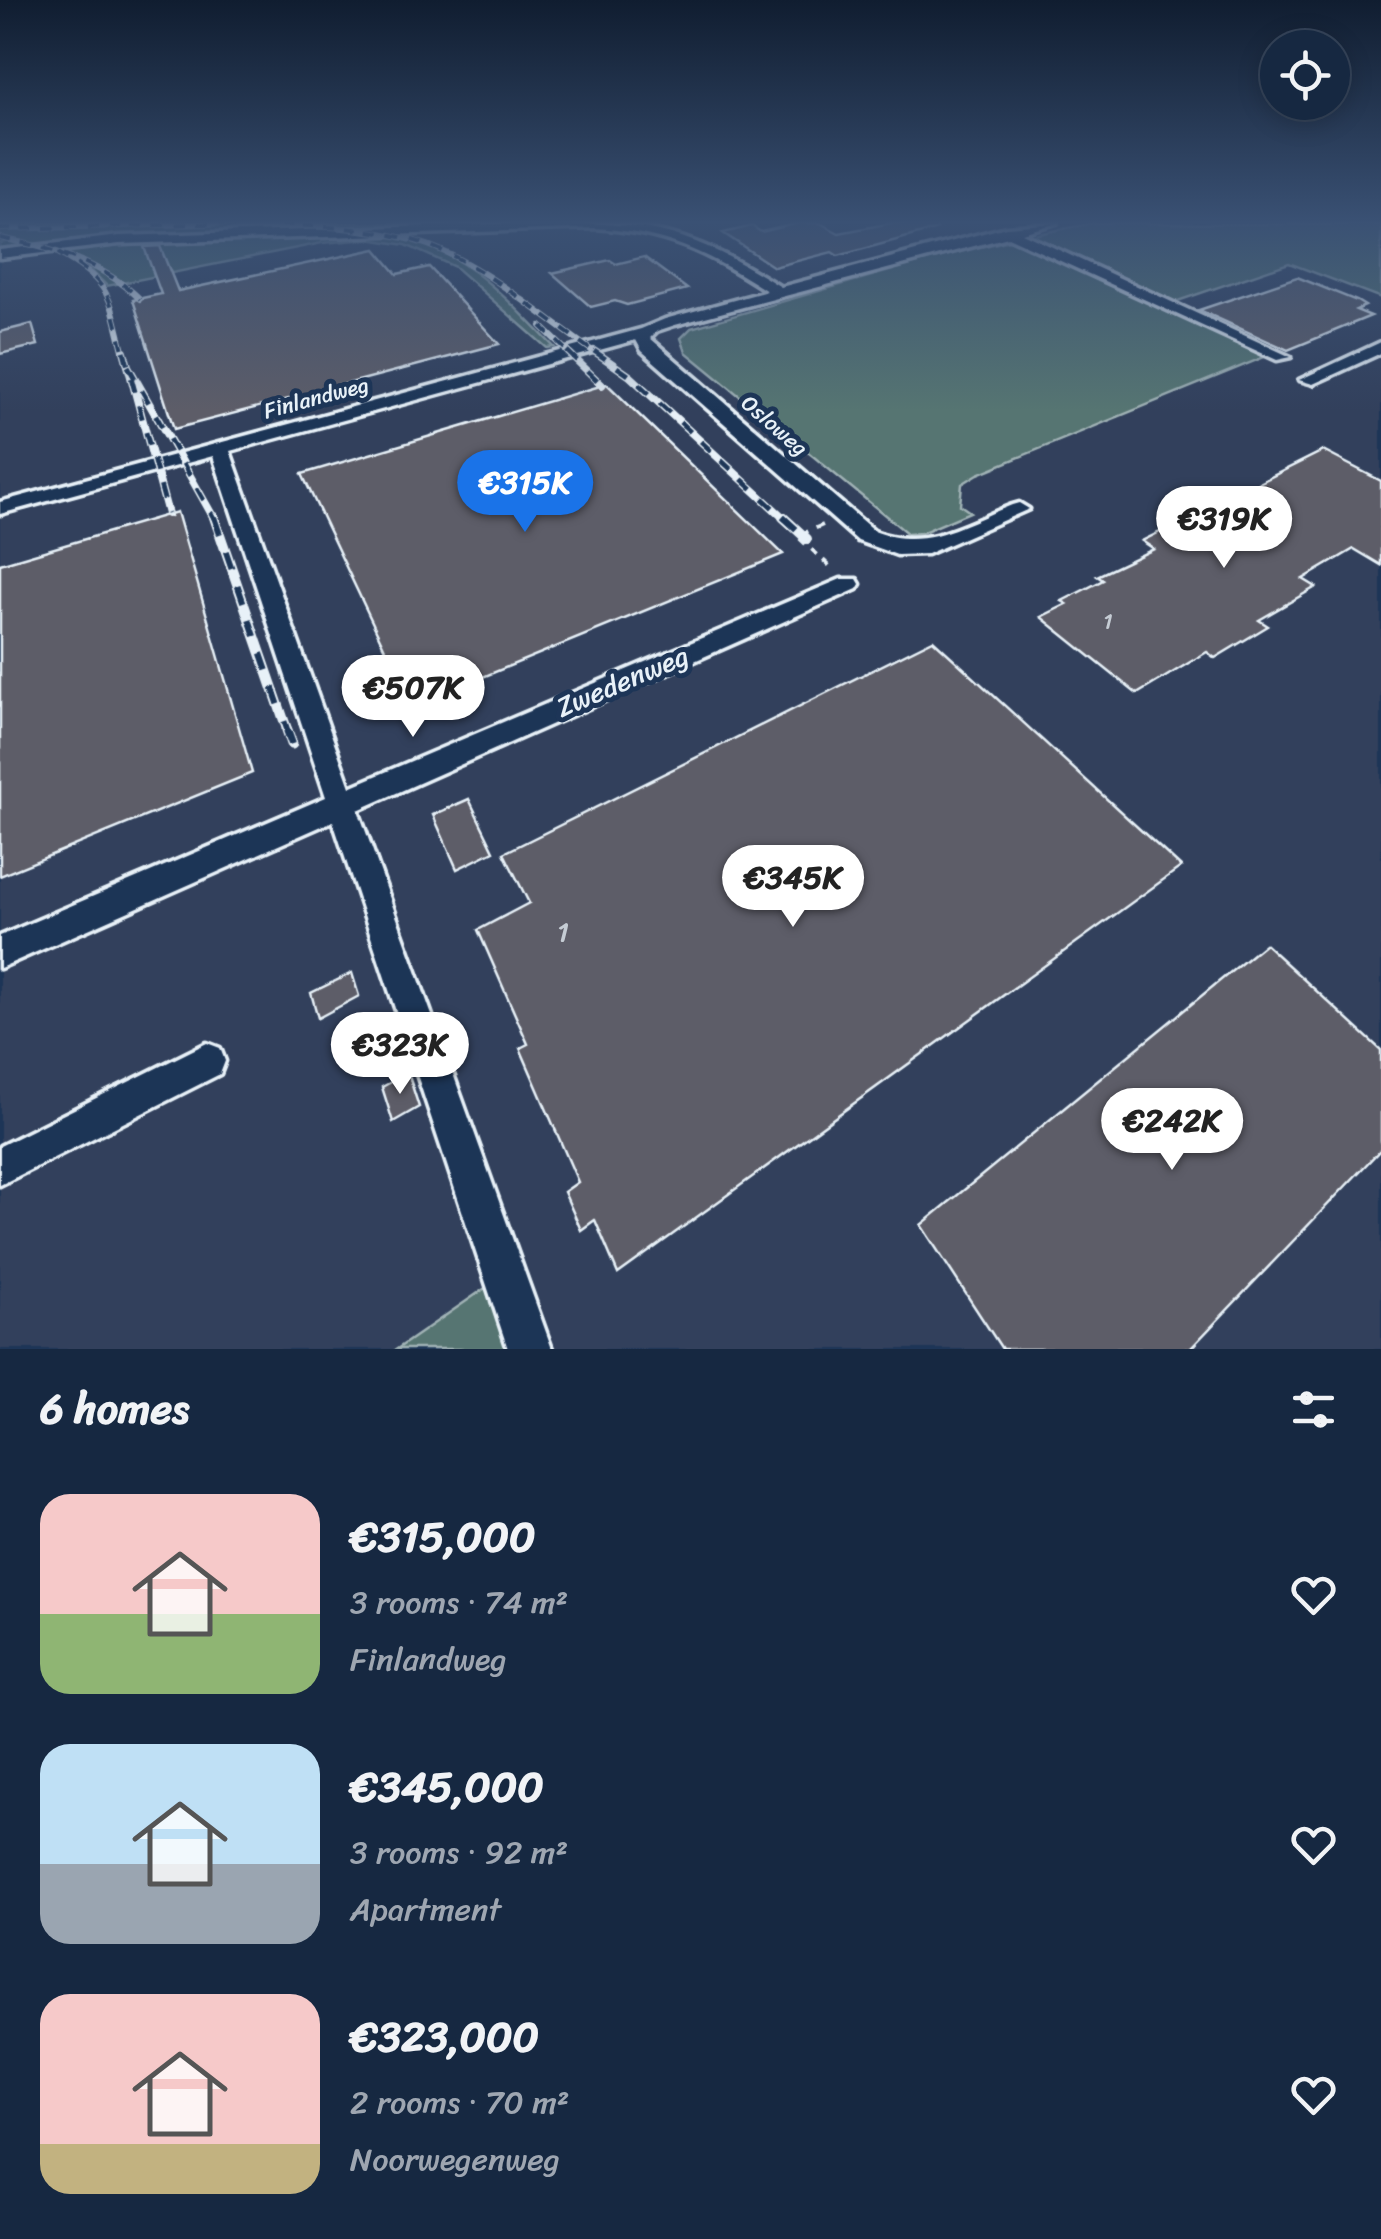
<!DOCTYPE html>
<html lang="en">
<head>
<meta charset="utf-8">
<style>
  body { margin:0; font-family:Sriracha,sans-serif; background:#1f3048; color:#f1f3f6; height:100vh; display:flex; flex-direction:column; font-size:38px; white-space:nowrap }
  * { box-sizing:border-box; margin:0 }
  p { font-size:32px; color:#9ea6b1 }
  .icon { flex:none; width:55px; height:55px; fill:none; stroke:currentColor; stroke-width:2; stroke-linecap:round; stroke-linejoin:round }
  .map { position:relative; height:1349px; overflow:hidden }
  .details { display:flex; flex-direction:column; background:#162841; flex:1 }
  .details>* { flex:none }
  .controls { position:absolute; left:1260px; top:30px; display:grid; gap:20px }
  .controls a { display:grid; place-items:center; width:90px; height:90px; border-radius:50%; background:#162841; box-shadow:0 5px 25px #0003,0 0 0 2px #35445a; font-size:50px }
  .price { position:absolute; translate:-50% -85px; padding:0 22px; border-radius:35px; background:#fff; color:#222; font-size:32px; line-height:65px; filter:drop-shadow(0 2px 5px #0008) }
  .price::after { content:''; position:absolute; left:50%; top:60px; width:30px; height:22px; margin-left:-15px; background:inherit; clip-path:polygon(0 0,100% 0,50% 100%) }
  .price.selected { background:#1a73e8; color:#fff }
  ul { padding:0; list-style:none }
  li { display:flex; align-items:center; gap:30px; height:250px; padding:0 40px }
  li span { display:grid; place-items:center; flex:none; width:280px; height:200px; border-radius:30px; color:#555 }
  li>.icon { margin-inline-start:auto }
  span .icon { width:120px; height:120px; fill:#fffc; stroke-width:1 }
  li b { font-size:42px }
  h2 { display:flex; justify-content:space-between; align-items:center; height:120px; padding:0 40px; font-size:42px }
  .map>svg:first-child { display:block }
  .built { fill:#30415c }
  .green { fill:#577472; stroke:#a0b2b5; stroke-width:2.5 }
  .building { fill:#5d5d68; stroke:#e8f1f8; stroke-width:2.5 }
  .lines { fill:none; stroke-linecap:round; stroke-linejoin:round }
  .minor-casing { stroke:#e8f1f8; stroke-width:7 }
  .path { stroke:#e8f1f8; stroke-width:4; stroke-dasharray:8 8; stroke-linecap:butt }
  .minor { fill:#1d3557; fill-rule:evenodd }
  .rail-far3-casing { stroke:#e8f1f8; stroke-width:6 }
  .rail-far2-casing { stroke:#e8f1f8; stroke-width:8 }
  .rail-far1-casing { stroke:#e8f1f8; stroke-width:10 }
  .rail-casing { stroke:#e8f1f8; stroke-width:11 }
  .rail-far3 { stroke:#1d3557; stroke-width:4; stroke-dasharray:11; stroke-linecap:butt }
  .rail-far2 { stroke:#1d3557; stroke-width:5; stroke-dasharray:14; stroke-linecap:butt }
  .rail-far1 { stroke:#1d3557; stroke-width:6; stroke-dasharray:18; stroke-linecap:butt }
  .rail { stroke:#1d3557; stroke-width:8; stroke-dasharray:22; stroke-linecap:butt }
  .labels { text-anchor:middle; stroke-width:10; stroke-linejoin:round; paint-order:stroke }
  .far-street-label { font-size:22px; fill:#e8f1f8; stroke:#1d3557 }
  .number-label { font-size:22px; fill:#c5ccd4 }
  .street-label { font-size:28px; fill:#e8f1f8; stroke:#1d3557 }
  .near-number-label { font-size:28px; fill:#c5ccd4 }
</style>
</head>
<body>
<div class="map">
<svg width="1381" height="1349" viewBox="0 0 1381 1349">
  <rect width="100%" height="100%" fill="#1d3557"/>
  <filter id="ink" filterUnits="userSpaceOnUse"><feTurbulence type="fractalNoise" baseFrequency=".01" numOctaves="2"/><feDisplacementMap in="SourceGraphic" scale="20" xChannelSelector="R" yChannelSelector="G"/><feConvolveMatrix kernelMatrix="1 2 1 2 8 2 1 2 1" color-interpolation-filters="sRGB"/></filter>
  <g filter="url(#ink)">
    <path class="built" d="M542,223H1185L1381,235V1349H0V230Z"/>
    <path class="green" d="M0,223H563L165,235L58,242L0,252V243L16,240L0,236Z
      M1095,223L1381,225V298L1289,263L1163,306L1267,356L978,474L962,484L960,505L970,512L921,533L908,534L686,352L681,338L691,328C825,290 958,247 1095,223Z
      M394,235C467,252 503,295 554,347L547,348L455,267L406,245L368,239L322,243L107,286L82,261L55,249Z
      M497,1280L521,1349H397Z"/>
    <path class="building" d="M799,223H820L839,233L891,223H936L937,229L838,256L832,252L774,267L723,233L752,226L761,232Z
      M160,246L178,291L376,249L397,274L429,267L499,344L174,429L133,300L161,294L144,247Z
      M644,257L687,289L627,305L615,301L591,307L552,273L610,260L616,264Z
      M1297,277L1357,301L1365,306L1356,310L1371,316L1288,350L1199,310Z
      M32,324L38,345L0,354V332Z
      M607,384L783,554L412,706L302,474Z
      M1323,451L1381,481V565L1354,549L1303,579L1316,587L1259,620L1268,626L1215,658L1207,652L1137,694L1041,617L1067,604L1062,601L1103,580L1097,576L1154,549L1142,541Z
      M177,512L252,773L0,876V564Z
      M933,640L1181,867L618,1274L595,1220L581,1230L564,1192L578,1182L520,1048L528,1044L478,930L529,903L504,853Z
      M469,799L494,851L457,869L433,815Z
      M1265,944L1381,1050V1149L1190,1349H1002L921,1225Z
      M352,973L359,996L318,1018L311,993Z
      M408,1073L419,1107L393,1122L382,1087Z"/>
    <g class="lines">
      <defs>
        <path id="minor" d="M523,223C642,223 677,222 781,287L1006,227L1057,223L1022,233L1291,357L1277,360L1008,237L675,325L657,331L650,338L874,531C926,551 963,524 1012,505L1019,503L1029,509L927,554L897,555L858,541L642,351L636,340L230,451L350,787L841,579H857L860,584L857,589L358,810L552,1349H508L333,821L0,968V936L326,797L213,456L0,514V502L641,329L665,319L767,291C707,252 666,233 595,228L119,244L0,258V250L119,236Z
          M1381,342V353L1313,384L1299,380Z
          M207,1043L220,1048L225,1061L220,1074L0,1185V1146Z"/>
      </defs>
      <use href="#minor" class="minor-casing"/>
      <path class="path" d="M823,525L797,536L835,571"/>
      <use href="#minor" class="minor"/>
      <defs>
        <path id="rail-far3" d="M259,224C316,226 373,226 428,245C485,266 546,319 597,354
          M0,229L239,223
          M0,238C51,248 102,262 140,299
          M58,253C113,283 109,297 124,354
          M541,326L570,354"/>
        <path id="rail-far2" d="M124,351L168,514
          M567,351L602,385
          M594,351L630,376L786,520
          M128,366L215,520"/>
        <path id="rail-far1" d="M214,517L288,732
          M783,517L807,539"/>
        <path id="rail" d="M287,730L292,744"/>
      </defs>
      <use href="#rail-far3" class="rail-far3-casing"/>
      <use href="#rail-far2" class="rail-far2-casing"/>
      <use href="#rail-far1" class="rail-far1-casing"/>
      <use href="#rail" class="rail-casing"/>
      <use href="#rail-far3" class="rail-far3"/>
      <use href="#rail-far2" class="rail-far2"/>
      <use href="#rail-far1" class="rail-far1"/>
      <use href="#rail" class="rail"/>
    </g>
  </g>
  <linearGradient id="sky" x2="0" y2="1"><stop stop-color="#101d30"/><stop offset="0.54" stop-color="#3a5174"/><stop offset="1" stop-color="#3a5174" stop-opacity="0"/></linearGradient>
  <rect width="1381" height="411" fill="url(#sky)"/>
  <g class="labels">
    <g class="far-street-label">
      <text transform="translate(316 397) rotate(-15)" y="8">Finlandweg</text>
      <text transform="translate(775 425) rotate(41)" y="8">Osloweg</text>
    </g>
    <g class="number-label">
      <text x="1108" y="629">1</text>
    </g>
    <g class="street-label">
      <text transform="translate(622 681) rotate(-23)" y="10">Zwedenweg</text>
    </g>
    <g class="near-number-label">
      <text x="563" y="941">1</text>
    </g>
  </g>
</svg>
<div class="controls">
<a><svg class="icon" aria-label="locate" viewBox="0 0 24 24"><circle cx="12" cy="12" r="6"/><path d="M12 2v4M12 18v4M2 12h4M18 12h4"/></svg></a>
</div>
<b class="price selected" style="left:525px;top:535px">€315K</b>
<b class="price" style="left:1224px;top:571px">€319K</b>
<b class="price" style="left:413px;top:740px">€507K</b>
<b class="price" style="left:793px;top:930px">€345K</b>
<b class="price" style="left:400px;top:1097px">€323K</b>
<b class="price" style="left:1172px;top:1173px">€242K</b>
</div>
<section class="details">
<h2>6 homes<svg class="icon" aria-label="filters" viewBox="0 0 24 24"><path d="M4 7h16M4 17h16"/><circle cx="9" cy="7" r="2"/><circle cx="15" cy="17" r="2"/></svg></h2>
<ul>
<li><span style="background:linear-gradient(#f6c9c9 60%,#8fb573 0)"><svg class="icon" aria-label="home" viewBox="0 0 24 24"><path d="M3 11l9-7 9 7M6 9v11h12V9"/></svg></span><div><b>€315,000</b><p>3 rooms · 74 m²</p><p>Finlandweg</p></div><svg class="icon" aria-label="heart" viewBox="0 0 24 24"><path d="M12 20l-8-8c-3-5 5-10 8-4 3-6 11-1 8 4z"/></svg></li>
<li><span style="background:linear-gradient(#bfe0f5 60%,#9aa5b1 0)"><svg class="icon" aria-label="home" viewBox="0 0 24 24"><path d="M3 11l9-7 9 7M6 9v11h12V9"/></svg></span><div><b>€345,000</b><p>3 rooms · 92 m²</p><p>Apartment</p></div><svg class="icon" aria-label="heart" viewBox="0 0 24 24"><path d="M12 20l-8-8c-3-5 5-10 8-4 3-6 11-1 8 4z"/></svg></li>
<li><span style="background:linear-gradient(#f6c9c9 75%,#c2b280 0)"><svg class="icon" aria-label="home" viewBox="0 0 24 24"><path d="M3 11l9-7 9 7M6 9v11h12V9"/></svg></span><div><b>€323,000</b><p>2 rooms · 70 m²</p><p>Noorwegenweg</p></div><svg class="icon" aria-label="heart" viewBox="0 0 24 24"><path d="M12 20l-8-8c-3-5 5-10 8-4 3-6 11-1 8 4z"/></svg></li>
</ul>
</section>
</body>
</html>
